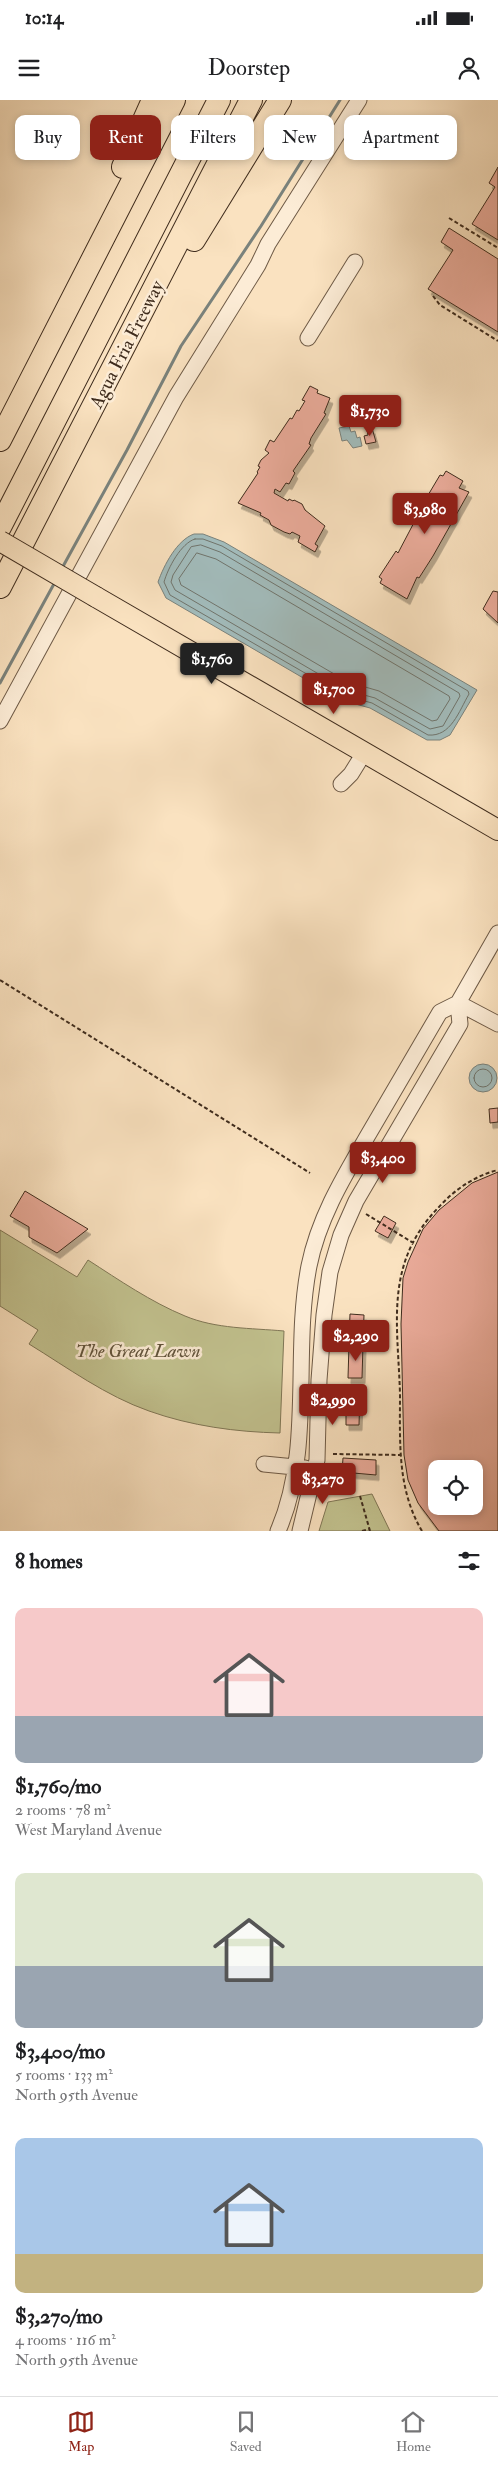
<!DOCTYPE html>
<html lang="en">
<head>
<meta charset="utf-8">
<style>
  body { margin:0; font-family:"IM FELL Double Pica",serif; background:#f2f2f2; color:#202124; height:100vh; display:flex; flex-direction:column; font-size:19px; white-space:nowrap }
  * { box-sizing:border-box; margin:0 }
  p { font-size:16px; color:#757577 }
  .icon { flex:none; width:28px; height:28px; fill:none; stroke:currentColor; stroke-width:2; stroke-linecap:round; stroke-linejoin:round }
  .map { position:relative; height:1431px; overflow:hidden }
  .drawer { display:flex; flex-direction:column; background:#fff; flex:1 }
  .drawer>* { flex:none }
  .hud { position:absolute; left:15px; top:15px; width:469px; height:45px; display:flex; gap:10px }
  .fabs { position:absolute; left:428px; top:1360px; display:grid; gap:10px }
  .fabs a { display:grid; place-items:center; width:55px; height:55px; border-radius:10px; background:#fff; box-shadow:0 2px 8px #0003; font-size:25px }
  .price { position:absolute; translate:-50% -42px; padding:0 11px; border-radius:5px; background:#8f2418; color:#fff; font-size:16px; line-height:32px; filter:drop-shadow(0 1px 2px #0008) }
  .price::after { content:''; position:absolute; left:50%; top:30px; width:15px; height:11px; margin-left:-8px; background:inherit; clip-path:polygon(0 0,100% 0,50% 100%) }
  .price.on { background:#222; color:#fff }
  ul { padding:0; list-style:none }
  li { display:grid; align-content:center; gap:10px; height:265px; padding:0 15px }
  li span { display:grid; place-items:center; height:155px; border-radius:10px; color:#555 }
  li>.icon { margin-inline-start:auto }
  span .icon { width:90px; height:90px; fill:#fffc; stroke-width:1 }
  li b { font-size:21px }
  h2 { display:flex; justify-content:space-between; align-items:center; height:60px; padding:0 15px; font-size:21px }
  .pill { padding:0 18px; border-radius:10px; background:#fff; box-shadow:0 2px 8px #0003; font-size:18px; line-height:45px }
  .pill.on { background:#8f2418; color:#fff }
  .status { display:flex; justify-content:space-between; align-items:center; height:35px; padding:0 25px; background:#fff; direction:ltr }
  .status svg { height:14px; fill:currentColor }
  header { display:flex; justify-content:space-between; align-items:center; height:65px; padding:0 15px; background:#fff; font-size:22px; font-weight:600 }
  .menu { display:flex; justify-content:space-around; align-items:center; height:70px; border-top:1px solid #e0e0e0; background:#fff; font-size:14px; color:#757577 }
  .menu a { display:grid; justify-items:center; gap:2px }
  .menu .on { color:#8f2418 }
  .map>svg:first-child { display:block }
  .green { fill:#c2c28f; stroke:#807756 }
  .water { fill:#a2bcbc; stroke:#7a827c }
  .lines { fill:none; stroke-linecap:round; stroke-linejoin:round }
  .shore { stroke:#70746c; stroke-width:1 }
  .stream { stroke:#7a827c; stroke-width:3 }
  .building { fill:#eaab9a; stroke:#3f2c1d; fill-rule:evenodd; filter:url(#shadow) }
  .minor-casing { stroke:#6e5a46; stroke-width:17 }
  .major-casing { stroke:#3f2c1d; stroke-width:22 }
  .highway-casing { stroke:#3f2c1d; stroke-width:24 }
  .path { stroke:#3f2c1d; stroke-width:2; stroke-dasharray:4 2.5; stroke-linecap:butt }
  .minor { stroke:#fcecd6; stroke-width:15 }
  .major { stroke:#fae2c0; stroke-width:20 }
  .highway { stroke:#fae2c0; stroke-width:22 }
  .major-bridge-casing { stroke:#3f2c1d; stroke-width:22; stroke-linecap:butt }
  .major-bridge { stroke:#fae2c0; stroke-width:20 }
  .labels { text-anchor:middle; stroke-width:5; stroke-linejoin:round; paint-order:stroke }
  .street-label { font-size:19px; fill:#3f2c1d; stroke:#fcecd6 }
  .park-label { font-size:19px; font-style:italic; fill:#60523a; stroke:#fcecd6 }
</style>
</head>
<body>
<div class="status"><b>10:14</b><svg viewBox="0 0 49 12"><path d="M0 12V9h3v3zM5 12V6h3v6zM10 12V3h3v9zM15 12V0h3v12zM26 1h20v11H26zM47 4h2v5h-2z"/></svg></div>
<header><svg class="icon" aria-label="menu" viewBox="0 0 24 24"><path d="M4 6h16M4 12h16M4 18h16"/></svg>Doorstep<svg class="icon" aria-label="person" viewBox="0 0 24 24"><circle cx="12" cy="8" r="4"/><path d="M4 21q1-7 8-7t8 7"/></svg></header>
<div class="map">
<svg width="498" height="1431" viewBox="0 0 498 1431">
  <defs>
    <filter id="shadow"><feDropShadow dx="3" dy="5.5" stdDeviation="0" flood-color="#0004"/></filter>
  </defs>
  <rect width="100%" height="100%" fill="#fae2c0"/>
  <filter id="stains"><feTurbulence type="fractalNoise" baseFrequency=".004" numOctaves="4"/><feColorMatrix values="0 0 0 0 .2 0 0 0 0 .09 0 0 0 0 .02 0 0 0 .5 -.17"/></filter>
  <radialGradient id="worn" r=".72"><stop offset=".6" stop-color="#630" stop-opacity="0"/><stop offset="1" stop-color="#630" stop-opacity=".3"/></radialGradient>
  <path class="green" d="M0,1130L77,1177L88,1160C119,1180 151,1202 185,1216C216,1229 251,1228 284,1231L280,1333C236,1332 191,1326 149,1311C106,1296 68,1268 29,1244L38,1230L0,1206Z
    M372,1394L390,1431H319L328,1402Z"/>
  <path class="water" d="M349,326L351,332L355,331L357,338L360,337L362,346L353,348L347,340L342,341L339,328Z
    M194,434H203L224,442L477,590L450,635L440,640H427L370,608L341,600L166,498L158,482C164,465 177,440 194,434Z
    M469 978a14 14 0 1 1 28 0a14 14 0 1 1-28 0Z"/>
  <g class="lines">
    <path class="shore" d="M195,439H203L222,446L468,591L469,594C459,611 451,637 428,635L372,603L343,595L170,495L164,482C168,468 181,443 195,439Z
      M201,445L220,452L459,593L460,596L443,626L430,629L375,598L346,590L175,490L171,482L173,475L191,447Z
      M197,453L216,459L449,596L450,599L437,620L432,621L379,591L348,582L181,485L179,479Z
      M474 978a9 9 0 1 1 18 0a9 9 0 1 1-18 0Z"/>
    <path class="stream" d="M61,470L127,350L181,246L261,126L340,0
      M0,583L55,482"/>
  </g>
  <path class="building" d="M498,67V140L472,124L495,87L489,83Z
    M449,128L498,159V232L428,189L453,150L441,142Z
    M310,286L318,290L317,293L330,298L324,313L326,314L311,338L309,344L311,345L293,371L295,373L289,384L286,383L280,392L275,389L274,393L288,401L289,399L293,401L294,400L302,404L305,410L325,426L315,444L318,446L315,452L298,442L300,436L292,432L290,434L284,432L271,425L269,420L260,415L261,413L238,403L258,373L257,372L260,367L258,366L261,360L269,353L265,350L270,340L274,342L290,318L292,319L297,310L299,311L305,301L302,300Z
    M372,328L376,342L366,344L364,336L368,335L367,330Z
    M446,371L463,381L459,388L469,392L433,456L419,478L417,477L407,499L380,483L382,479L379,477L396,451L398,453L419,413L418,412L440,375L443,376Z
    M493,491L498,492V523L483,509Z
    M498,1008V1022L490,1023L489,1009Z
    M498,1072V1431H439L418,1403L408,1380L404,1355L401,1224L403,1178L408,1162L423,1129L439,1110L472,1083ZM436,1369H474V1406H436Z
    M25,1091L88,1129L57,1153L29,1137V1127L10,1116Z
    M384,1116L396,1123L388,1138L375,1131Z
    M350,1214L364,1215L363,1241L349,1240Z
    M349,1245H363L362,1278H348Z
    M346,1292H360L359,1325H346Z
    M343,1358L376,1360V1375L342,1372Z"/>
  <g class="lines">
    <defs>
      <path id="minor" d="M308,238L355,162
        M0,621L176,297L258,165L268,144L359,0
        M341,684L351,674L364,653
        M458,903L498,924
        M264,1364L305,1368
        M278,1431C314,1348 292,1253 309,1166C319,1116 346,1073 371,1030C394,990 417,951 440,912L458,903
        M300,1431L317,1360L319,1280L324,1215L330,1172L341,1135L356,1101L460,924L458,903L498,833"/>
      <path id="major" d="M96,497L498,730"/>
      <path id="highway" d="M123,67L153,0
        M194,140L280,0
        M0,340L174,0
        M0,427L219,0
        M0,487L251,0"/>
    </defs>
    <use href="#minor" class="minor-casing"/>
    <use href="#major" class="major-casing"/>
    <use href="#highway" class="highway-casing"/>
    <path class="path" d="M449,118L498,148
      M433,196L440,205L498,241
      M0,880L310,1073
      M366,1114L415,1144
      M333,1354L400,1355
      M360,1396L370,1431
      M362,1431L370,1429
      M422,1431C397,1389 400,1342 400,1294C398,1224 384,1164 438,1108C454,1090 474,1076 498,1070"/>
    <use href="#minor" class="minor"/>
    <use href="#major" class="major"/>
    <use href="#highway" class="highway"/>
    <defs>
      <path id="major-bridge" d="M0,441L96,497"/>
    </defs>
    <use href="#major-bridge" class="major-bridge-casing"/>
    <use href="#major-bridge" class="major-bridge"/>
  </g>
  <g class="labels">
    <g class="street-label">
      <text transform="translate(126 244) rotate(-63)" y="7">Agua Fria Freeway</text>
    </g>
    <g class="park-label">
      <text x="138" y="1257">The Great Lawn</text>
    </g>
  </g>
  <rect width="100%" height="100%" filter="url(#stains)"/>
  <rect width="100%" height="100%" fill="url(#worn)"/>
</svg>
<div class="fabs">
<a><svg class="icon" aria-label="locate" viewBox="0 0 24 24"><circle cx="12" cy="12" r="6"/><path d="M12 2v4M12 18v4M2 12h4M18 12h4"/></svg></a>
</div>
<b class="price" style="left:370px;top:337px">$1,730</b>
<b class="price" style="left:425px;top:435px">$3,980</b>
<b class="price on" style="left:212px;top:585px">$1,760</b>
<b class="price" style="left:334px;top:615px">$1,700</b>
<b class="price" style="left:383px;top:1084px">$3,400</b>
<b class="price" style="left:356px;top:1262px">$2,290</b>
<b class="price" style="left:333px;top:1326px">$2,990</b>
<b class="price" style="left:323px;top:1405px">$3,270</b>
<div class="hud">
<a class="pill">Buy</a>
<a class="pill on">Rent</a>
<a class="pill">Filters</a>
<a class="pill">New</a>
<a class="pill">Apartment</a>
</div>
</div>
<section class="drawer">
<h2>8 homes<svg class="icon" aria-label="filters" viewBox="0 0 24 24"><path d="M4 7h16M4 17h16"/><circle cx="9" cy="7" r="2"/><circle cx="15" cy="17" r="2"/></svg></h2>
<ul>
<li><span style="background:linear-gradient(#f6c9c9 70%,#9aa5b1 0)"><svg class="icon" aria-label="home" viewBox="0 0 24 24"><path d="M3 11l9-7 9 7M6 9v11h12V9"/></svg></span><div><b>$1,760/mo</b><p>2 rooms · 78 m²</p><p>West Maryland Avenue</p></div></li>
<li><span style="background:linear-gradient(#dfe7d0 60%,#9aa5b1 0)"><svg class="icon" aria-label="home" viewBox="0 0 24 24"><path d="M3 11l9-7 9 7M6 9v11h12V9"/></svg></span><div><b>$3,400/mo</b><p>5 rooms · 133 m²</p><p>North 95th Avenue</p></div></li>
<li><span style="background:linear-gradient(#a9c7e8 75%,#c2b280 0)"><svg class="icon" aria-label="home" viewBox="0 0 24 24"><path d="M3 11l9-7 9 7M6 9v11h12V9"/></svg></span><div><b>$3,270/mo</b><p>4 rooms · 116 m²</p><p>North 95th Avenue</p></div></li>
</ul>
</section>
<nav class="menu">
<a class="on"><svg class="icon" aria-label="map" viewBox="0 0 24 24"><path d="M3 6l6-2 6 2 6-2v14l-6 2-6-2-6 2zM9 4v14M15 6v14"/></svg>Map</a>
<a><svg class="icon" aria-label="saved" viewBox="0 0 24 24"><path d="M7 4h10v16l-5-4-5 4z"/></svg>Saved</a>
<a><svg class="icon" aria-label="home" viewBox="0 0 24 24"><path d="M3 11l9-7 9 7M6 9v11h12V9"/></svg>Home</a>
</nav>
</body>
</html>
